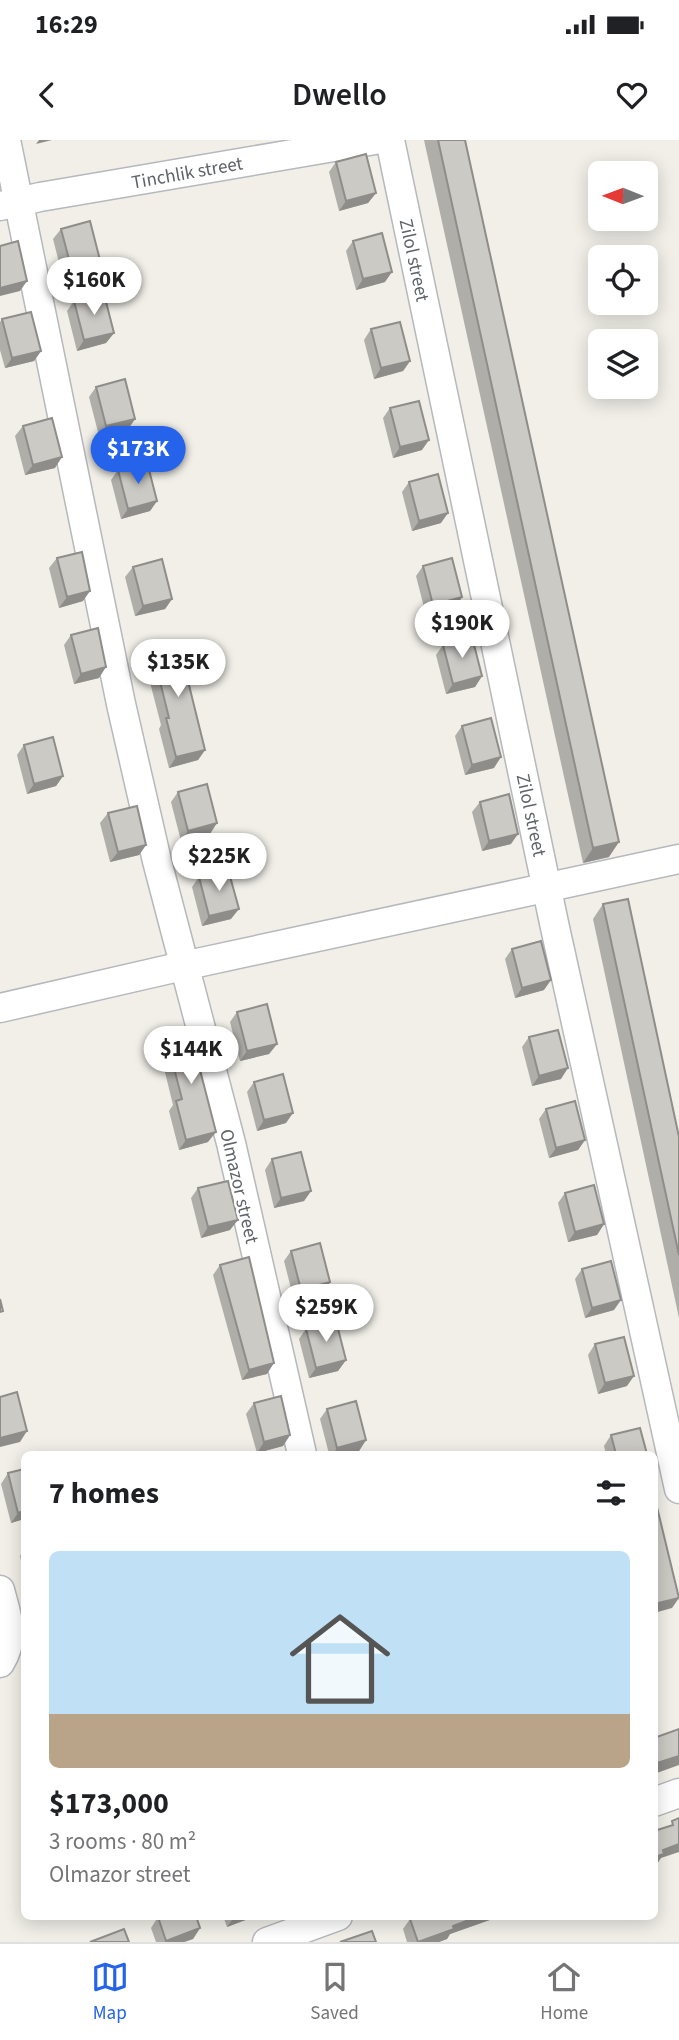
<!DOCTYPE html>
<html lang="en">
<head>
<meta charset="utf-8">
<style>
  body { margin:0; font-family:"Source Sans 3",sans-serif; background:#f2f2f2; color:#202124; height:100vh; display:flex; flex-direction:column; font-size:26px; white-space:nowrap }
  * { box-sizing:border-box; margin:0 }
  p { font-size:23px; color:#757577 }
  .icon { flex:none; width:38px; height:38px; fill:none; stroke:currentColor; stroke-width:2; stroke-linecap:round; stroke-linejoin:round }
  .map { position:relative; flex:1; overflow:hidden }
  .panel { position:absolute; left:21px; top:1311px; width:637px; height:469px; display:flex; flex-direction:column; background:#fff; border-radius:10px; box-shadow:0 4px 18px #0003 }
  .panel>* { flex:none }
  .needle { width:46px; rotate:271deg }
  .fabs { position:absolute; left:588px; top:21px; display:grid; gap:14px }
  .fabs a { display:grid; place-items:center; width:70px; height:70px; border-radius:10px; background:#fff; box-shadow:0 4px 18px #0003; font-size:35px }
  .price { position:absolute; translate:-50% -60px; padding:0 16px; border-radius:24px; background:#fff; color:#222; font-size:23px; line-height:46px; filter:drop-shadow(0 2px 4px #0008) }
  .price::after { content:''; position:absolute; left:50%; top:42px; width:21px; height:16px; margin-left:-10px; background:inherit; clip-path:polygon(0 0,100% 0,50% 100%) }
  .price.current { background:#2563eb; color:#fff }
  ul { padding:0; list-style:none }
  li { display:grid; align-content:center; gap:14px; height:371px; padding:0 28px }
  li span { display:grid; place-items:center; height:217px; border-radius:10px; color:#555 }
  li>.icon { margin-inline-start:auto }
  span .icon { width:126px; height:126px; fill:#fffc; stroke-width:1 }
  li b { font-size:30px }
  h2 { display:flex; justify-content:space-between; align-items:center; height:84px; padding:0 28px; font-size:30px }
  .status { display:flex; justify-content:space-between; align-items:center; height:49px; padding:0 35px; background:#fff; direction:ltr }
  .status svg { height:19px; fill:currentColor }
  header { display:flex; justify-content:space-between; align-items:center; height:91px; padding:0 28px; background:#fff; font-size:32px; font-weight:600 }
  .tab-bar { display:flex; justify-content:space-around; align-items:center; height:98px; border-top:2px solid #e0e0e0; background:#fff; font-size:19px; color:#757577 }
  .tab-bar a { display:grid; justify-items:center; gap:4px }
  .tab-bar .current { color:#2563eb }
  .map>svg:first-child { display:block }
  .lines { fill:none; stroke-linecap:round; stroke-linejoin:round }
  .minor-casing { stroke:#b5b8bc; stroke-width:31 }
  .minor { stroke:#fff; stroke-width:28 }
  .wall { fill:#afaea9 }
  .shaded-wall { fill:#8f8d8a }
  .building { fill:#cccac5; stroke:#8f8d8a; stroke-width:2 }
  .labels { text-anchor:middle; stroke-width:5; stroke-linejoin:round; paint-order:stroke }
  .street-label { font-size:19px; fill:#5f6368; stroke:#fff }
</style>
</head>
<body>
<div class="status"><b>16:29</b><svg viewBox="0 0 49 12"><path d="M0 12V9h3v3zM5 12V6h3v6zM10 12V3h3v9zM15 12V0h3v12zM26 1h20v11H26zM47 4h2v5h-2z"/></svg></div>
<header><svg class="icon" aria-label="back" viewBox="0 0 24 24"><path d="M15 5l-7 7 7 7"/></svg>Dwello<svg class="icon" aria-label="heart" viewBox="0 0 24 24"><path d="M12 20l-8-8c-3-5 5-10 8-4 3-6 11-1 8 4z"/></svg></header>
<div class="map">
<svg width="679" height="1802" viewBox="0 0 679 1802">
  <rect width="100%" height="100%" fill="#f1efe8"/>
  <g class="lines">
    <defs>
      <path id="minor" d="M6,0L121,564L157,721L231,1003L302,1314
        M390,0L554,783L679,1349
        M0,66L40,57L375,0
        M0,868L183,826L679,719
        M0,1450C7,1477 16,1497 0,1523
        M654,1662L679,1653
        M267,1802L338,1776"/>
    </defs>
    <use href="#minor" class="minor-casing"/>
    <use href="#minor" class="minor"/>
  </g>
  <path class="wall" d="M424,0H465L609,717L583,723Z
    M336,22L376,53L368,63L339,71L329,32Z
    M61,89L100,120L92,130L63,138L53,99Z
    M353,101L385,142L356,150L346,111Z
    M74,161L114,193L106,203L77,211L67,171Z
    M2,179L41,211L34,221L5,228L0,210V182Z
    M371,189L410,221L403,231L374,239L364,200Z
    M96,247L135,279L128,289L99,296L89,257Z
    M390,268L422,310L393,318L383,278Z
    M23,286L55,328L25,335L15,296Z
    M118,330L157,361L150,371L121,379L111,340Z
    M409,342L441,383L412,391L402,352Z
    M57,418L83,461L59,468L49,428Z
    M423,426L462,457L455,468L426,475L416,436Z
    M133,427L172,459L165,469L135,476L125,437Z
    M71,495L99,538L74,544L64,505Z
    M443,505L482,536L475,547L446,554L436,515Z
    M152,509L191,541L188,544L205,610L198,620L169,628L159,589L161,585L144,519Z
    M462,586L494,628L465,635L455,596Z
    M24,605L63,636L56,646L27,654L17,615Z
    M178,652L210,694L181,701L171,662Z
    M480,662L511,704L482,711L472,672Z
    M108,673L146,705L139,715L110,722L100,683Z
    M199,737L231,779L202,786L192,747Z
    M603,764L679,997V1178L593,779Z
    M512,809L544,850L515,858L505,819Z
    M237,872L277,904L269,914L240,921L230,882Z
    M166,897L208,1002L179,1010L169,971L173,965L159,908Z
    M529,897L561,939L532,946L522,907Z
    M254,942L286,983L257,991L247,952Z
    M546,969L585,1000L578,1010L549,1018L539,979Z
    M272,1019L311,1051L304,1061L274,1068L265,1030Z
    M198,1048L230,1090L201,1098L191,1058Z
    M565,1053L604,1084L597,1095L568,1102L558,1063Z
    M291,1111L330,1142L323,1152L294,1160L284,1121Z
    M220,1125L267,1234L242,1240L213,1135Z
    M582,1129L614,1170L585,1178L575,1139Z
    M306,1189L346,1220L338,1231L309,1238L299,1199Z
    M595,1204L627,1246L598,1254L588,1215Z
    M254,1263L290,1295L283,1306L257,1313L246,1274Z
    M327,1269L366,1300L359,1311L345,1314H329L320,1279Z
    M611,1295L647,1314H606L604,1306Z
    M8,1333L24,1379L11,1383L1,1344Z
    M24,1409V1435L20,1416Z
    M223,1776H256L227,1787Z
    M417,1776H501L450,1794L447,1799L439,1802H407L403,1789L410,1779Z
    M158,1777L200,1788L193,1799L184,1802H156L151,1788Z"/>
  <path class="shaded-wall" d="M39,0H52L36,4Z
    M376,53L368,63L339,71L346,61Z
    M100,120L92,130L63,138L71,127Z
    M392,132L385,142L356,150L363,139Z
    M27,141L20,151L0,156V148Z
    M114,193L106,203L77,211L84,200Z
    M41,211L34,221L5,228L12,218Z
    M410,221L403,231L374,239L381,228Z
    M135,279L128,289L99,296L106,286Z
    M429,300L422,310L393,318L400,307Z
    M62,317L55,328L25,335L33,325Z
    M157,361L150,371L121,379L128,369Z
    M448,373L441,383L412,391L419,381Z
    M90,451L83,461L59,468L67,457Z
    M462,457L455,468L426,475L433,465Z
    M172,459L165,469L135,476L143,466Z
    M106,527L99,538L74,544L81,534Z
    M482,536L475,547L446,554L453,544Z
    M205,610L198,620L169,628L176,617Z
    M501,617L494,628L465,635L472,625Z
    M63,636L56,646L27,654L34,644Z
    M217,683L210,694L181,701L188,691Z
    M518,694L511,704L482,711L489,701Z
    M619,702L609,717L583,723L593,708Z
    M146,705L139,715L110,722L118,712Z
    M239,769L231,779L202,786L209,776Z
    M551,840L544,850L515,858L522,848Z
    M277,904L269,914L240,921L247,911Z
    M568,928L561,939L532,946L539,936Z
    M293,973L286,983L257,991L264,980Z
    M216,992L208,1002L179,1010L186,1000Z
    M585,1000L578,1010L549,1018L556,1008Z
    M311,1051L304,1061L274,1068L281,1058Z
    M238,1080L230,1090L201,1098L208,1087Z
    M604,1084L597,1095L568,1102L575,1092Z
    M330,1142L323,1152L294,1160L301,1150Z
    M621,1160L614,1170L585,1178L592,1168Z
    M346,1220L338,1231L309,1238L316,1228Z
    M274,1223L267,1234L242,1240L249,1230Z
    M634,1236L627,1246L598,1254L605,1243Z
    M27,1291L20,1302L0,1307V1298Z
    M290,1295L283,1306L257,1313L264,1302Z
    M366,1300L359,1311L345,1314H333L337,1308Z
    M24,1371V1379L11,1383L18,1373Z
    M679,1458L672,1468L654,1473V1464Z
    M679,1616V1625L654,1634V1624Z
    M679,1704V1712L661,1718L657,1724L654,1725V1717L663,1710Z
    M235,1776H256L227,1787Z
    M479,1776H501L450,1794L447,1799L439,1802H418L453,1786Z
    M200,1788L193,1799L184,1802H165L166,1801Z"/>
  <path class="building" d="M438,0H465L619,702L593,708Z
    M366,14L376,53L346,61L336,22Z
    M90,81L100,120L71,127L61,89Z
    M382,93L392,132L363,139L353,101Z
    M18,101L27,141L0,148V106Z
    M104,154L114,193L84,200L74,161Z
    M31,172L41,211L12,218L2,179Z
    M400,182L410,221L381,228L371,189Z
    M125,239L135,279L106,286L96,247Z
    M419,261L429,300L400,307L390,268Z
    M52,278L62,317L33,325L23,286Z
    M147,322L157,361L128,369L118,330Z
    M438,334L448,373L419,381L409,342Z
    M82,412L90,451L67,457L57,418Z
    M452,418L462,457L433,465L423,426Z
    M162,419L172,459L143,466L133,427Z
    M98,488L106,527L81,534L71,495Z
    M472,497L482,536L453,544L443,505Z
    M181,501L191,541H188L205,610L176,617L166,578H169L152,509Z
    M491,578L501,617L472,625L462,586Z
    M53,597L63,636L34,644L24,605Z
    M207,644L217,683L188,691L178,652Z
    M509,654L518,694L489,701L480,662Z
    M137,666L146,705L118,712L108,673Z
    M228,729L239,769L209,776L199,737Z
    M628,759L679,997V1115L603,764Z
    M541,801L551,840L522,848L512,809Z
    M267,864L277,904L247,911L237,872Z
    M194,890L204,929L200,930L216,992L186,1000L176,961L182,959L166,897Z
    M558,890L568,928L539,936L529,897Z
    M283,934L293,973L264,980L254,942Z
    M575,961L585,1000L556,1008L546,969Z
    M301,1012L311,1051L281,1058L272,1019Z
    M228,1041L238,1080L208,1087L198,1048Z
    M594,1045L604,1084L575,1092L565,1053Z
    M320,1103L330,1142L301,1150L291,1111Z
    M249,1117L274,1223L249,1230L220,1125Z
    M611,1121L621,1160L592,1168L582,1129Z
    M0,1159L3,1171L0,1172Z
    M336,1181L346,1220L316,1228L306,1189Z
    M624,1197L634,1236L605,1243L595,1204Z
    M17,1252L27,1291L0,1298V1257Z
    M281,1256L290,1295L264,1302L254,1263Z
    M356,1261L366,1300L337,1308L327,1269Z
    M640,1288L647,1314H616L611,1295Z
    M24,1329V1371L18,1373L8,1333Z
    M656,1363L679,1458L654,1464V1364Z
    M679,1589V1616L654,1624V1598Z
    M679,1678V1704L663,1710L664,1714L654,1717V1691L673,1685L672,1681Z
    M161,1776H196L200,1788L166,1801L158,1777Z
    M417,1776H479L453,1786L454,1789L418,1802L410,1779Z
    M124,1789L129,1802H90Z
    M372,1791L376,1802H340Z"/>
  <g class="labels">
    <g class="street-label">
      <text transform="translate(187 32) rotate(-10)" y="7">Tinchlik street</text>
      <text transform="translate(415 120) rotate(78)" y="7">Zilol street</text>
      <text transform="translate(532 675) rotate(78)" y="7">Zilol street</text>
      <text transform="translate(240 1046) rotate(77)" y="7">Olmazor street</text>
    </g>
  </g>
</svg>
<div class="fabs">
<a><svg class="needle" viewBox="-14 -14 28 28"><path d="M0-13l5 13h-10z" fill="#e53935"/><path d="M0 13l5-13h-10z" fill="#757577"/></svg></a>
<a><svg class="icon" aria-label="locate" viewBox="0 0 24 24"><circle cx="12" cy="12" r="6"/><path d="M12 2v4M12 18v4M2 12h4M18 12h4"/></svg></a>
<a><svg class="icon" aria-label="layers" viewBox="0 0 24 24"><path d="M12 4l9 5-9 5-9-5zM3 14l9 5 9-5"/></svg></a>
</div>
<b class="price" style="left:94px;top:177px">$160K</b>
<b class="price current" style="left:138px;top:346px">$173K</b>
<b class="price" style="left:462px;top:520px">$190K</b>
<b class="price" style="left:178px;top:559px">$135K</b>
<b class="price" style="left:219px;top:753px">$225K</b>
<b class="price" style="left:191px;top:946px">$144K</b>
<b class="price" style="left:326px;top:1204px">$259K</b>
<section class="panel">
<h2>7 homes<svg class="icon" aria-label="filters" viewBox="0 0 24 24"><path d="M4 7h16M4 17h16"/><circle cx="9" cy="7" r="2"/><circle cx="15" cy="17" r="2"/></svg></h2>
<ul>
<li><span style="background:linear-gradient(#bfe0f5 75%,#b9a48a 0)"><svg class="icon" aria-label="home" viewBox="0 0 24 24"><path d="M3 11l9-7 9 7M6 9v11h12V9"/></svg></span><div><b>$173,000</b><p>3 rooms · 80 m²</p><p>Olmazor street</p></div></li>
</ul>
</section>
</div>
<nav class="tab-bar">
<a class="current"><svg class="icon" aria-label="map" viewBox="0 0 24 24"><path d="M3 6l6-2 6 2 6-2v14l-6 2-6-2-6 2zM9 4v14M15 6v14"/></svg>Map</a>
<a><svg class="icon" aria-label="saved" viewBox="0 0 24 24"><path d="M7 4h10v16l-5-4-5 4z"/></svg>Saved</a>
<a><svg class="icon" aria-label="home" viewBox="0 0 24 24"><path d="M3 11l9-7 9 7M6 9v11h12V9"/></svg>Home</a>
</nav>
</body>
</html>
